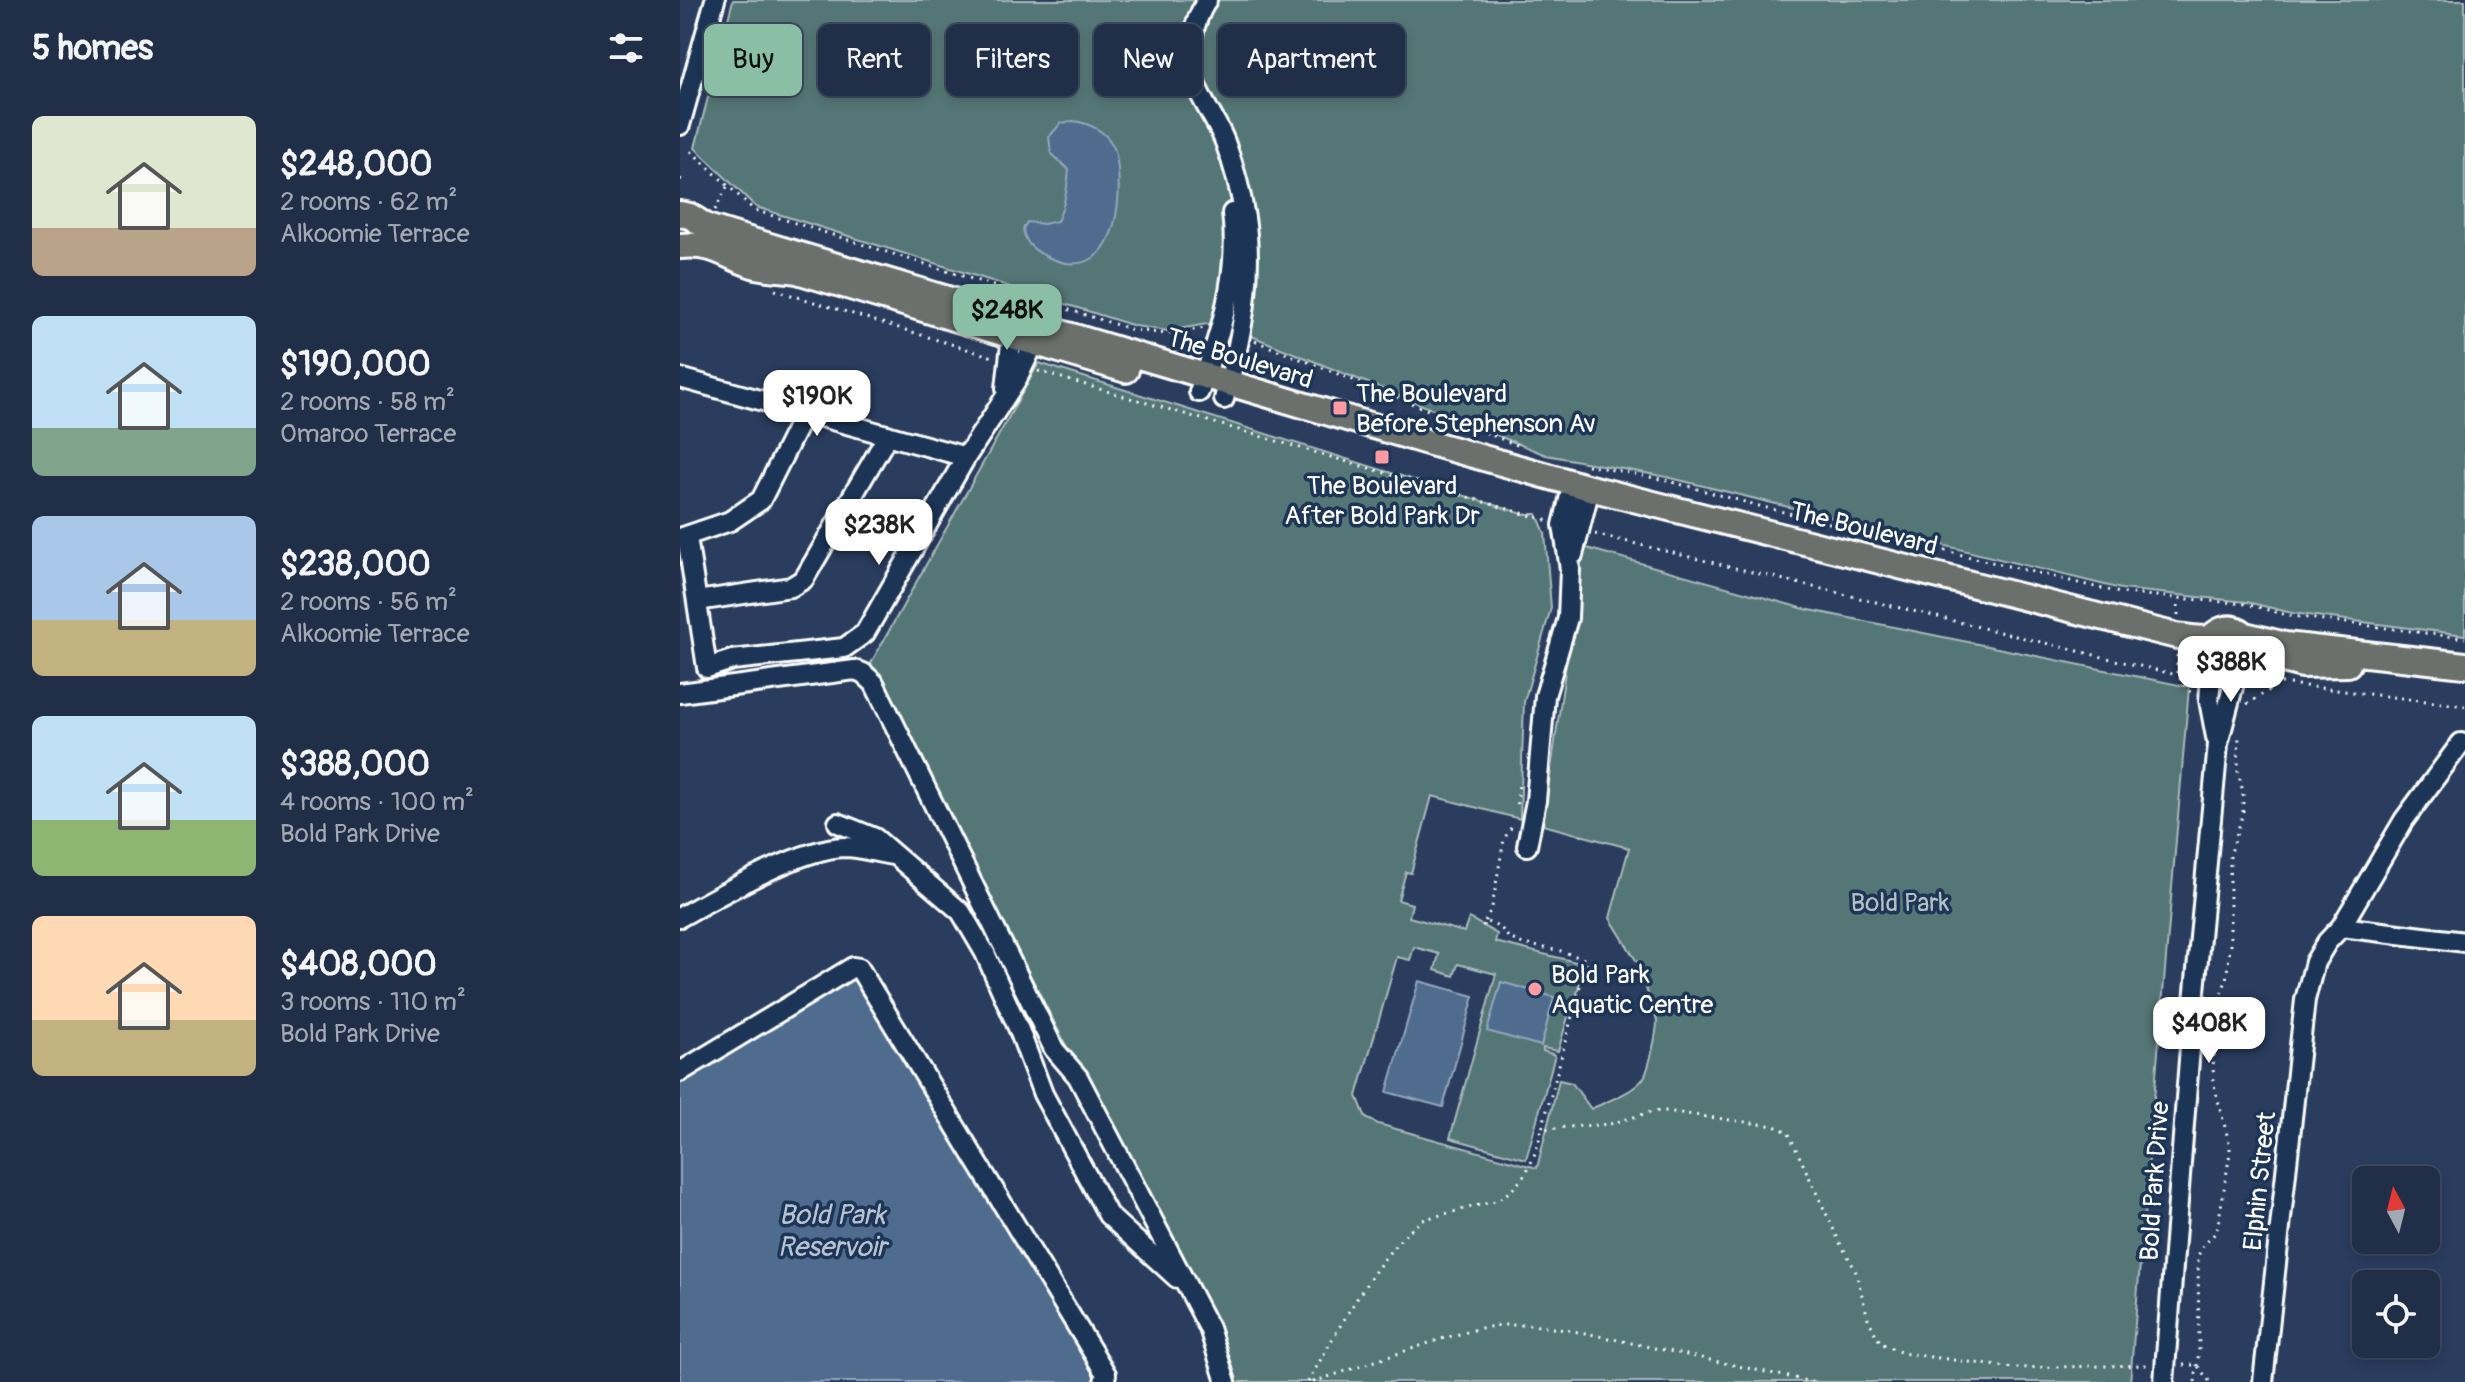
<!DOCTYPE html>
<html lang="en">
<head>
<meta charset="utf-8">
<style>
  body { margin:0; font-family:Pangolin,sans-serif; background:#28364e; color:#f1f3f6; height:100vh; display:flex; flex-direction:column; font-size:30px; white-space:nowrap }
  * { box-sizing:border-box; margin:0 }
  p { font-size:26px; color:#a2a8b4 }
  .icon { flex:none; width:44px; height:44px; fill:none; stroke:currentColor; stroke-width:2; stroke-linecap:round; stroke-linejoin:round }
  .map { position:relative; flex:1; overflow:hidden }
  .panel { display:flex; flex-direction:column; background:#202e47; width:680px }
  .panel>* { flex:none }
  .top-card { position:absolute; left:24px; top:24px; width:760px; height:72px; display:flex; gap:16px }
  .needle { width:52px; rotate:353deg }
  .fabs { position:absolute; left:1672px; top:1166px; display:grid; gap:16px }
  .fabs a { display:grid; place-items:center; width:88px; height:88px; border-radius:12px; background:#202e47; box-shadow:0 4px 12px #0003,0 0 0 2px #3d4a60; font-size:40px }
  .price { position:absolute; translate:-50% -68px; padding:0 18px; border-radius:16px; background:#fff; color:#222; font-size:26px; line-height:52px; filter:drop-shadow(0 2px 4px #0008) }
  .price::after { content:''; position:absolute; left:50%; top:48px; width:24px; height:18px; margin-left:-12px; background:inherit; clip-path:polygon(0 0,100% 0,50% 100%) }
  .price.on { background:#8abfa5; color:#111 }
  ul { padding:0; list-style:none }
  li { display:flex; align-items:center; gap:24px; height:200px; padding:0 32px }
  li span { display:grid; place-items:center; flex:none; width:224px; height:160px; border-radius:12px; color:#555 }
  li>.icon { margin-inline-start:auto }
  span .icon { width:96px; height:96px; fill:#fffc; stroke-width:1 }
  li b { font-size:34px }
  h2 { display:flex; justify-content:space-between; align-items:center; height:96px; padding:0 32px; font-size:34px }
  .chip { padding:0 28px; border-radius:12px; background:#202e47; box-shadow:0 4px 12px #0003,0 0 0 2px #3d4a60; font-size:28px; line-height:72px }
  .chip.on { background:#8abfa5; color:#111 }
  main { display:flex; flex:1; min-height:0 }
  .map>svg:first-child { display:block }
  .green { fill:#547676; stroke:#aababa; stroke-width:2 }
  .water { fill:#4f6c8f; stroke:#95a7bc; stroke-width:2 }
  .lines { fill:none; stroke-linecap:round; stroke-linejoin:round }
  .minor-casing { stroke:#fff; stroke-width:24 }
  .major-casing { stroke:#fff; stroke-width:30 }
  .path { stroke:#fff; stroke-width:3; stroke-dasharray:2 6; stroke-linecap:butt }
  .minor { stroke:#1d3557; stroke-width:18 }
  .major { stroke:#6c706d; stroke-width:24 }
  .poi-dot { fill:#ff9aa2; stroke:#1d3557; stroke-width:3 }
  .labels { text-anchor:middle; stroke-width:7; stroke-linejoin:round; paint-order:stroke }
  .street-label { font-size:26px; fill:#fff; stroke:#1d3557 }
  .poi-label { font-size:26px; fill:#fff; stroke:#1d3557; text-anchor:start }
  .park-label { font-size:26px; fill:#b2c1c1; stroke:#1d3557 }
  .water-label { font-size:28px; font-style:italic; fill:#b9c4d2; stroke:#1d3557 }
</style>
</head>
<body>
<main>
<section class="panel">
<h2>5 homes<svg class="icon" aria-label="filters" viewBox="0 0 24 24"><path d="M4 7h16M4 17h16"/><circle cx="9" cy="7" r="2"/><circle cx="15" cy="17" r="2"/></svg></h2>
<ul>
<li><span style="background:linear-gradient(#dfe7d0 70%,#b9a48a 0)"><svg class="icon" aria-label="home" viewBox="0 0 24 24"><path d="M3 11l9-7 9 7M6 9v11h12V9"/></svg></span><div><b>$248,000</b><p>2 rooms · 62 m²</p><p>Alkoomie Terrace</p></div></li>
<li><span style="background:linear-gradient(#bfe0f5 70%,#7fa58c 0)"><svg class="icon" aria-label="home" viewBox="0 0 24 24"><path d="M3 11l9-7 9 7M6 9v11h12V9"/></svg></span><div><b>$190,000</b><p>2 rooms · 58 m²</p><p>Omaroo Terrace</p></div></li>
<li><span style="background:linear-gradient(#a9c7e8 65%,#c2b280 0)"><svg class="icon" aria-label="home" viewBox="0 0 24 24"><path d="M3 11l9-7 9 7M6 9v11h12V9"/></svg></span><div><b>$238,000</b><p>2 rooms · 56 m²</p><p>Alkoomie Terrace</p></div></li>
<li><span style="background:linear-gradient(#bfe0f5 65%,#8fb573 0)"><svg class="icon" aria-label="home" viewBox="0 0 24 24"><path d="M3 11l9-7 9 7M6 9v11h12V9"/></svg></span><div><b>$388,000</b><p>4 rooms · 100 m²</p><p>Bold Park Drive</p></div></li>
<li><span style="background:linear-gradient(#ffd9b3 65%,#c2b280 0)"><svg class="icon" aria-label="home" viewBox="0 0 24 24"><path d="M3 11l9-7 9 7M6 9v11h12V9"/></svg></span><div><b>$408,000</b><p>3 rooms · 110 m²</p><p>Bold Park Drive</p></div></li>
</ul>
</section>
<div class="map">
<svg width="1785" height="1382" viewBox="0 0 1785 1382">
  <rect width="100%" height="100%" fill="#2a3d5f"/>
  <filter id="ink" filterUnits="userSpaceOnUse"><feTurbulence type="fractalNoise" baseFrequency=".0125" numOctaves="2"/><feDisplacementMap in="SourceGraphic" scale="16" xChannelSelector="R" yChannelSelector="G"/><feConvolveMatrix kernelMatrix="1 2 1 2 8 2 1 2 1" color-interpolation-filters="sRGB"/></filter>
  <g filter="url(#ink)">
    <path class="green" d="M53,0H1785V635L1612,613L1567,602L1441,589L987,477L866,455L569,335L527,324L488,331L455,326L76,207L15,148Z
      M359,363L843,514H857L865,533L871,608L844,702L840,819L752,796L731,873L726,872L718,900L732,904L729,917L784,932L789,918L817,934L815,942L904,964L895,1003H892L878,1051L863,1048V1051L875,1055L846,1159L770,1138L816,974L778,964L774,976L755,970L759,954L734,947L730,960L717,957L677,1096L686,1118L698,1124L857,1168L879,1080L892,1083L911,1109C927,1101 952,1093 963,1079C969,1071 977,1032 977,1021L957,962L930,918L949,848L863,825L903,547L1125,609L1509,687L1450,1382H547L494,1257L191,663Z"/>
    <path class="water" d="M393,121C409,123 426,131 433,146C437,153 437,162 438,170C442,212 431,284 370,258C356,252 345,245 343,229L347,222L364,224L377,221C385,206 387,188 389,170L371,153L369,137L381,123Z
      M175,974L420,1379L415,1382H0V1079Z
      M739,981L794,996L763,1107L707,1092Z
      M821,982L874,997L861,1046L807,1031Z"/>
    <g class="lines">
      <defs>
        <path id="minor" d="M527,0C512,24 506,54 515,82C522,103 537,121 545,142C554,166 561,193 565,218C574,277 561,343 544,399
          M0,125L35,0
          M0,378L286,457
          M326,388L333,326
          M519,392C540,336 560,273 552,213
          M7,537L27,668L52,660L164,648L185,633L286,457L337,379L359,333
          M0,538L50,521L81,500L125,412
          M893,555L910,488
          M17,601L111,587L124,579L208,435
          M1532,667L1529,700L1536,737
          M0,693L175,670L183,673L194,683L374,1049L398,1077L529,1328L546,1382
          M158,823L195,838L281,912L305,953L339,1030L363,1094L428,1215L497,1278
          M847,846L856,801L865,696L888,618L890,569L883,525L893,483
          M0,917C40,895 121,848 164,847C180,847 198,853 213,855
          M1661,927L1785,942
          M0,1072L173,967L179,968L426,1374L424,1382
          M1484,1382L1511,1034L1538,744L1557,672
          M1583,1382L1625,1000L1635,962L1647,942L1661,927L1724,820L1781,743"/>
        <path id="major" d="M0,214L10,216L27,227L66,239L747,442L910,488L1497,636C1506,637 1520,640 1529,638C1534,636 1538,630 1545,629C1558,626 1570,636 1571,649C1573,688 1510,677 1530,638
          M0,246C36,243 42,255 73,265C87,269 103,269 117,271L446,370
          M1565,635L1605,645L1785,665
          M1566,667L1603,660L1622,665L1668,664"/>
      </defs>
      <use href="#minor" class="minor-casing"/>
      <use href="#major" class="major-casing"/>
      <path class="path" d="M11,151L74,210L453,330L488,334L525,328
        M0,179L2,180
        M35,210L48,185
        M95,290L313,357
        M575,341L839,446
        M358,371L869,521
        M907,465L985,480L1083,507L1440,593L1566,604L1611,616L1785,638
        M915,534L1497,675
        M1498,615V599
        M1497,655V675L1512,694
        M1601,683L1785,706
        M1567,704L1601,683V679
        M837,804L839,784
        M805,921L812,907L824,839L834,823
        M803,926L805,921L821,928L829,938L843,944L881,951L907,960L862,1129
        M905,970L920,973
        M1503,1365H1517L1530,1382
        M628,1382C652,1340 705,1241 745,1219L815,1201C845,1185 854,1161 862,1129L930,1124L971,1112L985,1111L1094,1126L1108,1132L1160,1243L1175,1269L1188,1318L1196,1335L1201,1343L1222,1353L1333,1368L1468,1365
        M633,1382L761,1339L801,1328L822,1325H852L905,1333L1132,1382
        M1515,1382L1519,1351L1518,1256L1522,1247L1537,1231L1550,1153V1146L1534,1085L1533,1067L1539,999L1546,981L1550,948V856L1563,813V792L1558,771L1559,733"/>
      <use href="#minor" class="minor"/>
      <use href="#major" class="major"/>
    </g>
  </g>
  <g class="poi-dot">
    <rect x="652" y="400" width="16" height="16" rx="4"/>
    <rect x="694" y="449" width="16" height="16" rx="4"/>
    <circle cx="855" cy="989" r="8"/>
  </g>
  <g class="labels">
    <g class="street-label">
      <text transform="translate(560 358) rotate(17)" y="9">The Boulevard</text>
      <text transform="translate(1184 528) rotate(14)" y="9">The Boulevard</text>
      <text transform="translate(1474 1181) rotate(-86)" y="9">Bold Park Drive</text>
      <text transform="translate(1579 1181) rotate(-84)" y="9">Elphin Street</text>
    </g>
    <g class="poi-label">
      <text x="676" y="402">The Boulevard<tspan x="676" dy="30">Before Stephenson Av</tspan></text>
      <text x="702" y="494" text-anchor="middle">The Boulevard<tspan x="702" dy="30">After Bold Park Dr</tspan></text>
      <text x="871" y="983">Bold Park<tspan x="871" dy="30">Aquatic Centre</tspan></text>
    </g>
    <g class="park-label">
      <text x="1220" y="911">Bold Park</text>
    </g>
    <g class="water-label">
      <text x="152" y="1224">Bold Park<tspan x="152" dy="32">Reservoir</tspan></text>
    </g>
  </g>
</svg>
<div class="fabs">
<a><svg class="needle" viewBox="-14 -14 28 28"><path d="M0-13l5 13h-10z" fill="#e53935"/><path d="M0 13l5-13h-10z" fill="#a2a8b4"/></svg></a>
<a><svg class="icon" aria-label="locate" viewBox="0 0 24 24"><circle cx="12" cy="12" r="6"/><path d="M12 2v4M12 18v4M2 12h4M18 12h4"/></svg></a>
</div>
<b class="price on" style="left:327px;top:352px">$248K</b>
<b class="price" style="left:137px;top:438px">$190K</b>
<b class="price" style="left:199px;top:567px">$238K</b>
<b class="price" style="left:1551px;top:704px">$388K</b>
<b class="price" style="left:1529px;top:1065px">$408K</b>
<div class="top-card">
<a class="chip on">Buy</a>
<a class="chip">Rent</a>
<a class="chip">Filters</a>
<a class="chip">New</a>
<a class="chip">Apartment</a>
</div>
</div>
</main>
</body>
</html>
